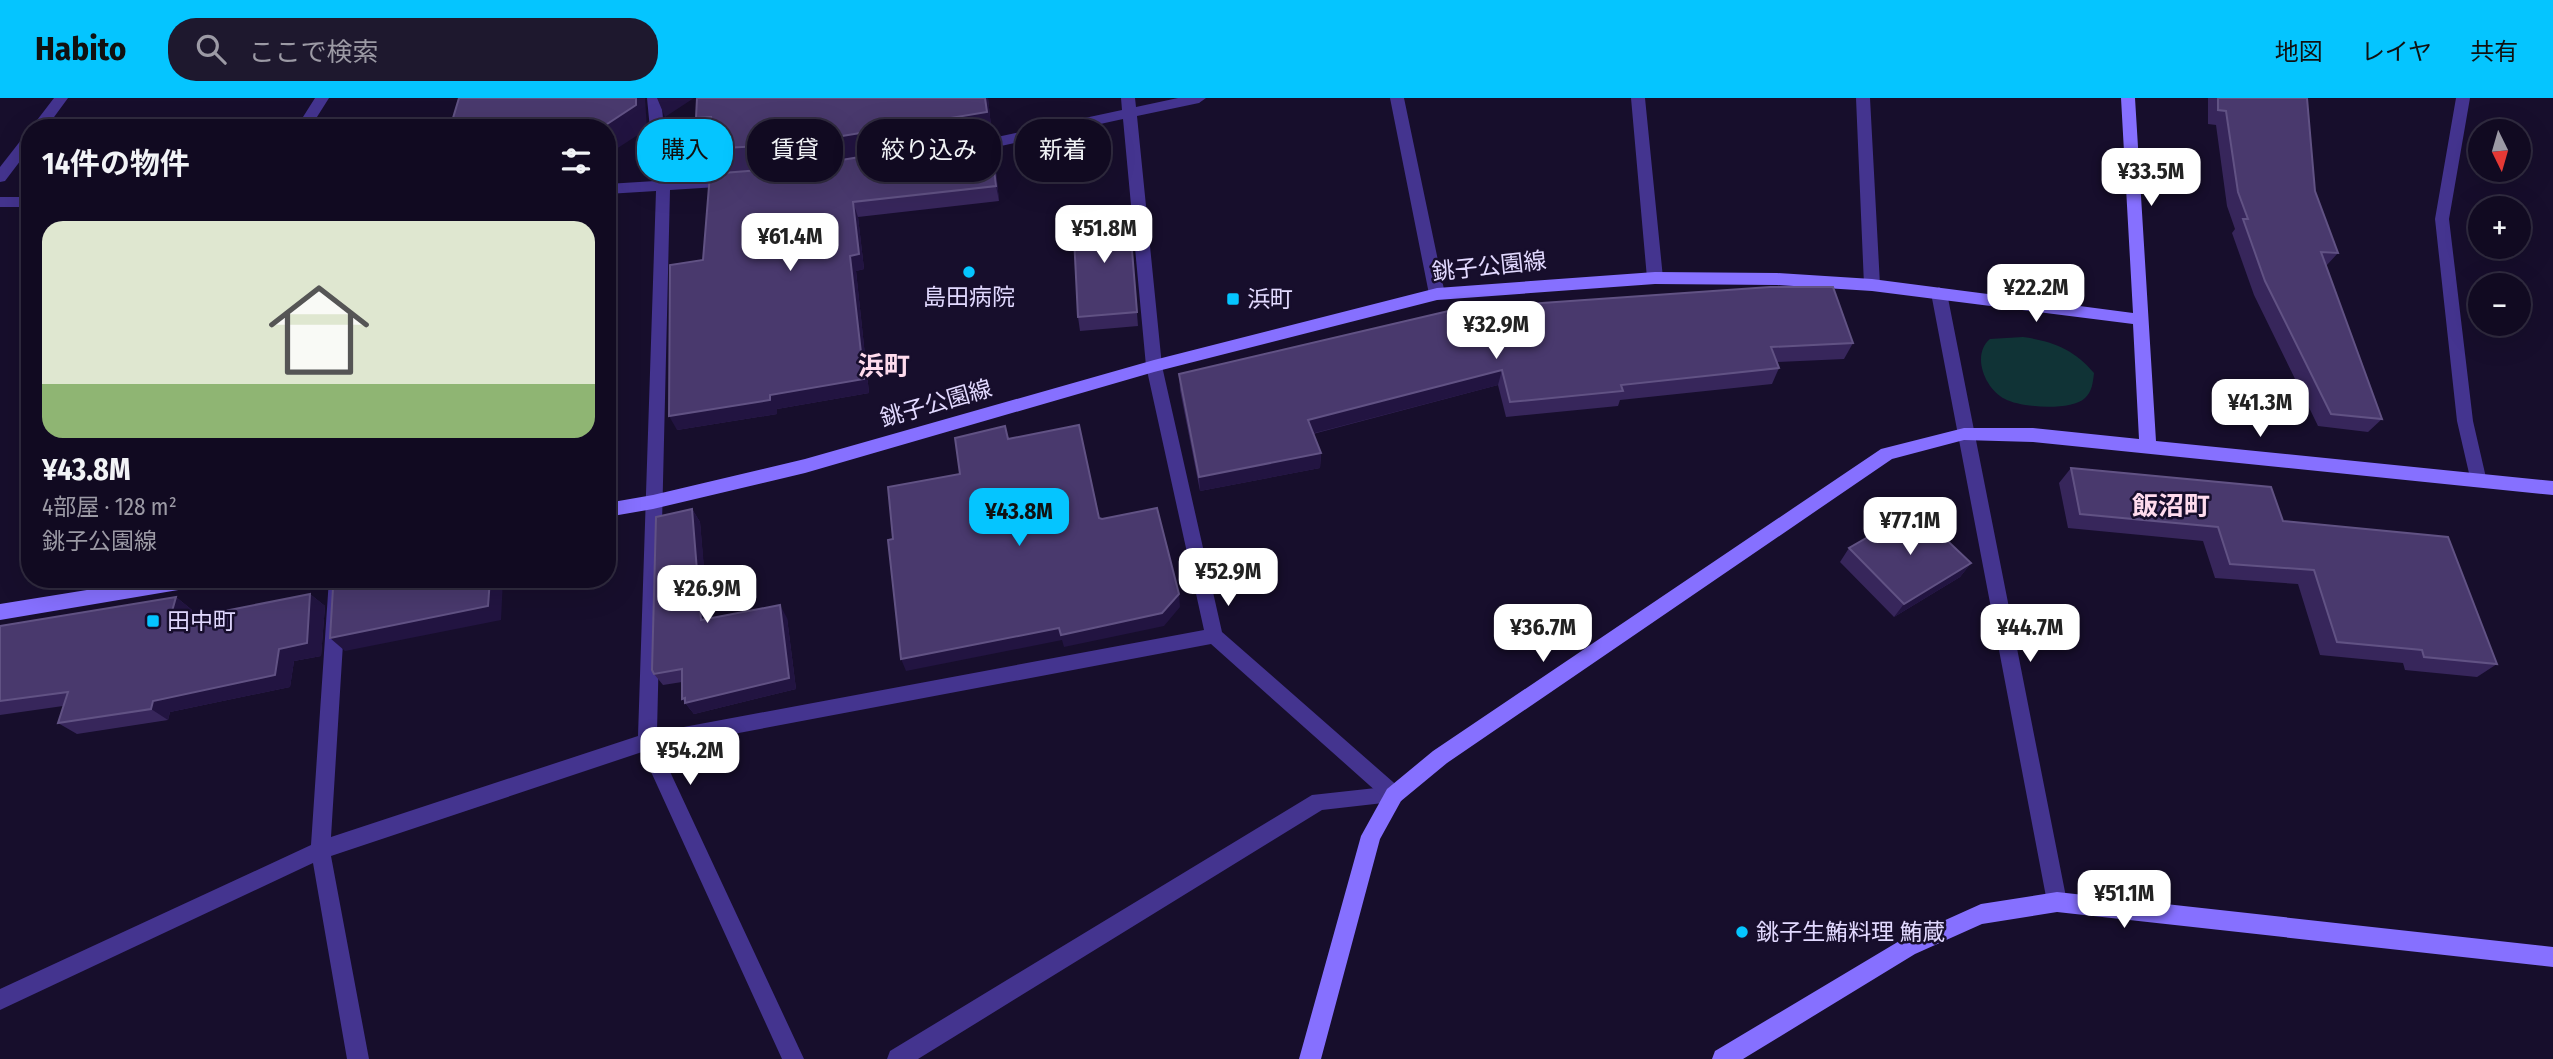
<!DOCTYPE html>
<html lang="ja">
<head>
<meta charset="utf-8">
<style>
  body { margin:0; font-family:"Fira Sans Condensed","Noto Sans JP",sans-serif; background:#1e182e; color:#f1f3f6; height:100vh; display:flex; flex-direction:column; font-size:26px; white-space:nowrap }
  * { box-sizing:border-box; margin:0 }
  p { font-size:23px; color:#9c9aa5 }
  .icon { flex:none; width:38px; height:38px; fill:none; stroke:currentColor; stroke-width:2; stroke-linecap:round; stroke-linejoin:round }
  .map { position:relative; flex:1; overflow:hidden }
  .panel { position:absolute; left:21px; top:21px; width:595px; height:469px; display:flex; flex-direction:column; background:#110a21; border-radius:28px; box-shadow:0 7px 28px #0002,0 0 0 2px #302b3f }
  .panel>* { flex:none }
  .hud { position:absolute; left:637px; top:21px; width:665px; height:63px; display:flex; gap:14px }
  .needle { width:46px; rotate:175deg }
  .fabs { position:absolute; left:2468px; top:21px; display:grid; gap:14px }
  .fabs a { display:grid; place-items:center; width:63px; height:63px; border-radius:50%; background:#110a21; box-shadow:0 7px 28px #0002,0 0 0 2px #302b3f; font-size:35px }
  .price { position:absolute; translate:-50% -60px; padding:0 16px; border-radius:14px; background:#fff; color:#222; font-size:23px; line-height:46px; filter:drop-shadow(0 2px 4px #0008) }
  .price::after { content:''; position:absolute; left:50%; top:42px; width:21px; height:16px; margin-left:-10px; background:inherit; clip-path:polygon(0 0,100% 0,50% 100%) }
  .price.selected { background:#05c5ff; color:#111 }
  ul { padding:0; list-style:none }
  li { display:grid; align-content:center; gap:14px; height:371px; padding:0 21px }
  li span { display:grid; place-items:center; height:217px; border-radius:21px; color:#555 }
  li>.icon { margin-inline-start:auto }
  span .icon { width:126px; height:126px; fill:#fffc; stroke-width:1 }
  li b { font-size:30px }
  h2 { display:flex; justify-content:space-between; align-items:center; height:84px; padding:0 21px; font-size:30px }
  .tag { padding:0 24px; border-radius:28px; background:#110a21; box-shadow:0 7px 28px #0002,0 0 0 2px #302b3f; font-size:24px; line-height:63px }
  .tag.selected { background:#05c5ff; color:#111 }
  header { display:flex; align-items:center; gap:42px; box-sizing:border-box; height:98px; padding:0 35px; background:#05c5ff; color:#111 }
  header strong { font-size:33px }
  nav { display:flex; gap:38px; margin-inline-start:auto; font-size:24px }
  .search { width:490px; height:63px; background:#1e182e; display:flex; align-items:center; gap:18px; box-sizing:border-box; padding:0 24px; border-radius:28px; color:#9c9aa5; font-size:26px }
  .map>svg:first-child { display:block }
  .green { fill:#103336 }
  .lines { fill:none; stroke-linecap:round; stroke-linejoin:round }
  .lane { fill:#44348f; fill-rule:evenodd }
  .street { fill:#44348f; fill-rule:evenodd }
  .secondary { fill:#8670ff; fill-rule:evenodd }
  .wall { fill:#37265b }
  .shaded-wall { fill:#221441 }
  .building { fill:#49396d; stroke:#615284; stroke-width:2 }
  .poi-dot { fill:#05c5ff; stroke:#170e2c; stroke-width:2.5 }
  .labels { text-anchor:middle; stroke-width:5; stroke-linejoin:round; paint-order:stroke }
  .street-label { font-size:23px; fill:#e2d9ff; stroke:#170e2c }
  .poi-label { font-size:23px; fill:#e2d9ff; stroke:#170e2c; text-anchor:start }
  .quarter-label { font-size:26px; font-weight:bold; fill:#ffdbed; stroke:#170e2c }
</style>
</head>
<body>
<header>
<strong>Habito</strong>
<div class="search"><svg class="icon" aria-label="search" viewBox="0 0 24 24"><circle cx="10" cy="10" r="6"/><path d="M15 15l6 6"/></svg>ここで検索</div>
<nav><a>地図</a><a>レイヤ</a><a>共有</a></nav>
</header>
<div class="map">
<svg width="2553" height="961" viewBox="0 0 2553 961">
  <rect width="100%" height="100%" fill="#170e2c"/>
  <path class="green" d="M2023,239C2052,243 2074,251 2094,275C2093,284 2092,294 2085,300C2072,313 2021,310 2005,301C1985,291 1971,257 1990,241Z"/>
  <g class="lines">
    <path class="lane" d="M1390,0H1404L1445,196L1437,202L1429,196Z
      M1631,0H1645L1663,180L1655,186L1647,180Z
      M1856,0H1870L1880,187L1872,193L1864,187Z
      M1394,688L1401,691L1404,697L1401,703L1322,712L918,961H887L890,953L1312,697Z"/>
    <path class="street" d="M54,0H68L46,30H31Z
      M315,0H329L310,30H296Z
      M647,0H661L669,82L733,78L740,83L733,88L670,92L657,634L1204,532L1146,268L1123,21L969,55L962,50L969,45L1122,12L1121,0H1135L1136,9L1178,0H1206L1199,5L1137,18L1162,268L1222,534L1401,691L1404,697L1401,703L1394,706L1387,703L1211,546L659,650L804,961H782L642,654L331,758L369,961H347L313,765L0,912V891L311,747L329,481H347L331,739L638,638L656,93L607,96V86L655,83Z
      M2456,0H2470L2449,121L2473,323L2487,384L2485,389H2473L2471,384L2457,323L2435,121Z
      M30,35V50L5,83L0,84V69L25,37Z
      M0,99H30V109H0Z
      M1939,189L1947,195L2067,804L2064,811L2057,814L2050,811L2047,804L1931,195Z"/>
    <path class="secondary" d="M2121,0H2135L2156,343L2553,383V397L2033,344L1964,342L1892,361L1447,665L1401,703L1380,741L1321,961H1299L1361,738L1387,691L1433,653L1881,351L1964,330H2033L2139,341L2133,226L1872,193L1777,187L1655,186L1437,202L1154,274L805,375L653,411L607,419V405L653,397L805,361L1154,262L1437,190L1655,174L1777,175L1872,181L2133,215Z
      M155,481H211L208,486L202,488L0,522V506Z
      M2057,794L2553,849V869L2057,814L1982,826L1915,856L1743,961H1712L1715,953L1901,842L1981,806Z"/>
  </g>
  <path class="wall" d="M697,0H988L992,38H990L994,53L999,103L858,119L864,171L856,173L869,295L777,311V316L677,332L703,162L718,75L708,51L709,44H706L696,20Z
    M2208,0H2307L2315,93L2338,155L2326,168L2382,321L2368,334L2318,328L2254,197L2232,135L2235,131L2227,108L2216,27L2208,26Z
    M1129,115L1138,228L1080,233L1078,219Z
    M1853,245L1844,261L1777,264L1779,270L1772,286L1620,302L1618,308L1506,319L1498,287L1313,336L1321,355L1320,370L1200,393L1180,292L1179,276Z
    M2071,370L2283,423L2497,566L2477,579L2405,572L2403,565L2320,557L2298,486L2215,480L2203,443L2068,430L2059,385Z
    M692,411L700,424L708,521L787,520L796,591L694,616L682,601V584L663,587L654,576Z
    M1849,450L1971,465L1960,479L1894,519L1840,464Z
    M310,496L325,508L321,558L294,563L290,589L170,614L168,622L77,636L58,625L63,608L0,617V528L176,499L192,512L190,520Z"/>
  <path class="shaded-wall" d="M636,0H645L647,31L607,57V30H601Z
    M657,0H694L665,19Z
    M985,0H988L992,38H990L994,53L999,103L996,88L803,69L794,46Z
    M853,104L858,119L864,171L856,173L869,295L777,311V316L677,332L669,318L770,297L850,158Z
    M1502,272L1498,287L1307,337L1308,322Z
    M1321,355L1320,370L1200,393L1199,379Z
    M692,411L700,424L710,534L701,522Z
    M1971,465L1960,479L1894,519L1904,506Z
    M490,481H503L501,522L345,553L330,540Z
    M310,496L325,508L321,558L294,563L290,589L170,614L168,622L151,611L153,603Z
    M1179,496L1180,509L1164,528L1064,549L1062,542L906,573L901,561Z
    M176,499L192,512L186,536L169,524Z
    M780,507L787,520L796,591L694,616L682,601Z"/>
  <path class="building" d="M459,0H636V7L601,30H450Z
    M697,0H985L987,14L794,46L708,51L711,19L696,20Z
    M2218,0H2307L2315,93L2338,155L2321,154L2382,321L2331,316L2265,183L2243,121H2248L2238,94L2226,13L2218,12Z
    M990,38L996,88L853,104L859,156L850,158L864,281L770,297V302L669,318L670,167L703,162L710,76L798,69Z
    M1129,115L1137,214L1078,219L1073,119Z
    M1770,189H1833L1853,245L1771,249L1779,270L1621,287L1623,293L1510,304L1502,272L1308,322L1321,355L1199,379L1179,276L1457,211Z
    M1079,327L1099,420L1102,421L1157,410L1179,496L1162,515L1061,537L1059,530L901,561L888,442L893,441L888,389L960,376L955,340L1005,328L1008,341Z
    M2071,370L2271,389L2283,423L2448,439L2497,566L2424,559L2422,552L2337,544L2314,472L2230,466L2218,429L2080,416Z
    M692,411L701,522L780,507L789,580L685,605V600L682,601V571L654,576L652,572L656,419Z
    M1915,412L1971,465L1904,506L1849,450Z
    M340,481H490L488,508L330,540L333,490L340,489Z
    M310,496L307,545L279,551L275,577L153,603L151,611L58,625L68,594L0,603V528L176,499L169,524Z"/>
  <g class="poi-dot">
    <circle cx="969" cy="174" r="7"/>
    <rect x="1226" y="194" width="14" height="14" rx="3.5"/>
    <rect x="146" y="516" width="14" height="14" rx="3.5"/>
    <circle cx="1742" cy="834" r="7"/>
  </g>
  <g class="labels">
    <g class="street-label">
      <text transform="translate(1489 168) rotate(-6)" y="8">銚子公園線</text>
      <text transform="translate(936 305) rotate(-16)" y="8">銚子公園線</text>
    </g>
    <g class="poi-label">
      <text x="969" y="207" text-anchor="middle">島田病院</text>
      <text x="1247" y="209">浜町</text>
      <text x="167" y="531">田中町</text>
      <text x="1756" y="842">銚子生鮪料理 鮪蔵</text>
    </g>
    <g class="quarter-label">
      <text x="884" y="277">浜町</text>
      <text x="2171" y="417">飯沼町</text>
    </g>
  </g>
</svg>
<div class="fabs">
<a><svg class="needle" viewBox="-14 -14 28 28"><path d="M0-13l5 13h-10z" fill="#e53935"/><path d="M0 13l5-13h-10z" fill="#9c9aa5"/></svg></a>
<a>+</a>
<a>−</a>
</div>
<b class="price" style="left:2151px;top:110px">¥33.5M</b>
<b class="price" style="left:1104px;top:167px">¥51.8M</b>
<b class="price" style="left:790px;top:175px">¥61.4M</b>
<b class="price" style="left:2036px;top:226px">¥22.2M</b>
<b class="price" style="left:1496px;top:263px">¥32.9M</b>
<b class="price" style="left:2260px;top:341px">¥41.3M</b>
<b class="price selected" style="left:1019px;top:450px">¥43.8M</b>
<b class="price" style="left:1910px;top:459px">¥77.1M</b>
<b class="price" style="left:1228px;top:510px">¥52.9M</b>
<b class="price" style="left:707px;top:527px">¥26.9M</b>
<b class="price" style="left:1543px;top:566px">¥36.7M</b>
<b class="price" style="left:2030px;top:566px">¥44.7M</b>
<b class="price" style="left:690px;top:689px">¥54.2M</b>
<b class="price" style="left:2124px;top:832px">¥51.1M</b>
<div class="hud">
<a class="tag selected">購入</a>
<a class="tag">賃貸</a>
<a class="tag">絞り込み</a>
<a class="tag">新着</a>
</div>
<section class="panel">
<h2>14件の物件<svg class="icon" aria-label="filters" viewBox="0 0 24 24"><path d="M4 7h16M4 17h16"/><circle cx="9" cy="7" r="2"/><circle cx="15" cy="17" r="2"/></svg></h2>
<ul>
<li><span style="background:linear-gradient(#dfe7d0 75%,#8fb573 0)"><svg class="icon" aria-label="home" viewBox="0 0 24 24"><path d="M3 11l9-7 9 7M6 9v11h12V9"/></svg></span><div><b>¥43.8M</b><p>4部屋 · 128 m²</p><p>銚子公園線</p></div></li>
</ul>
</section>
</div>
</body>
</html>
